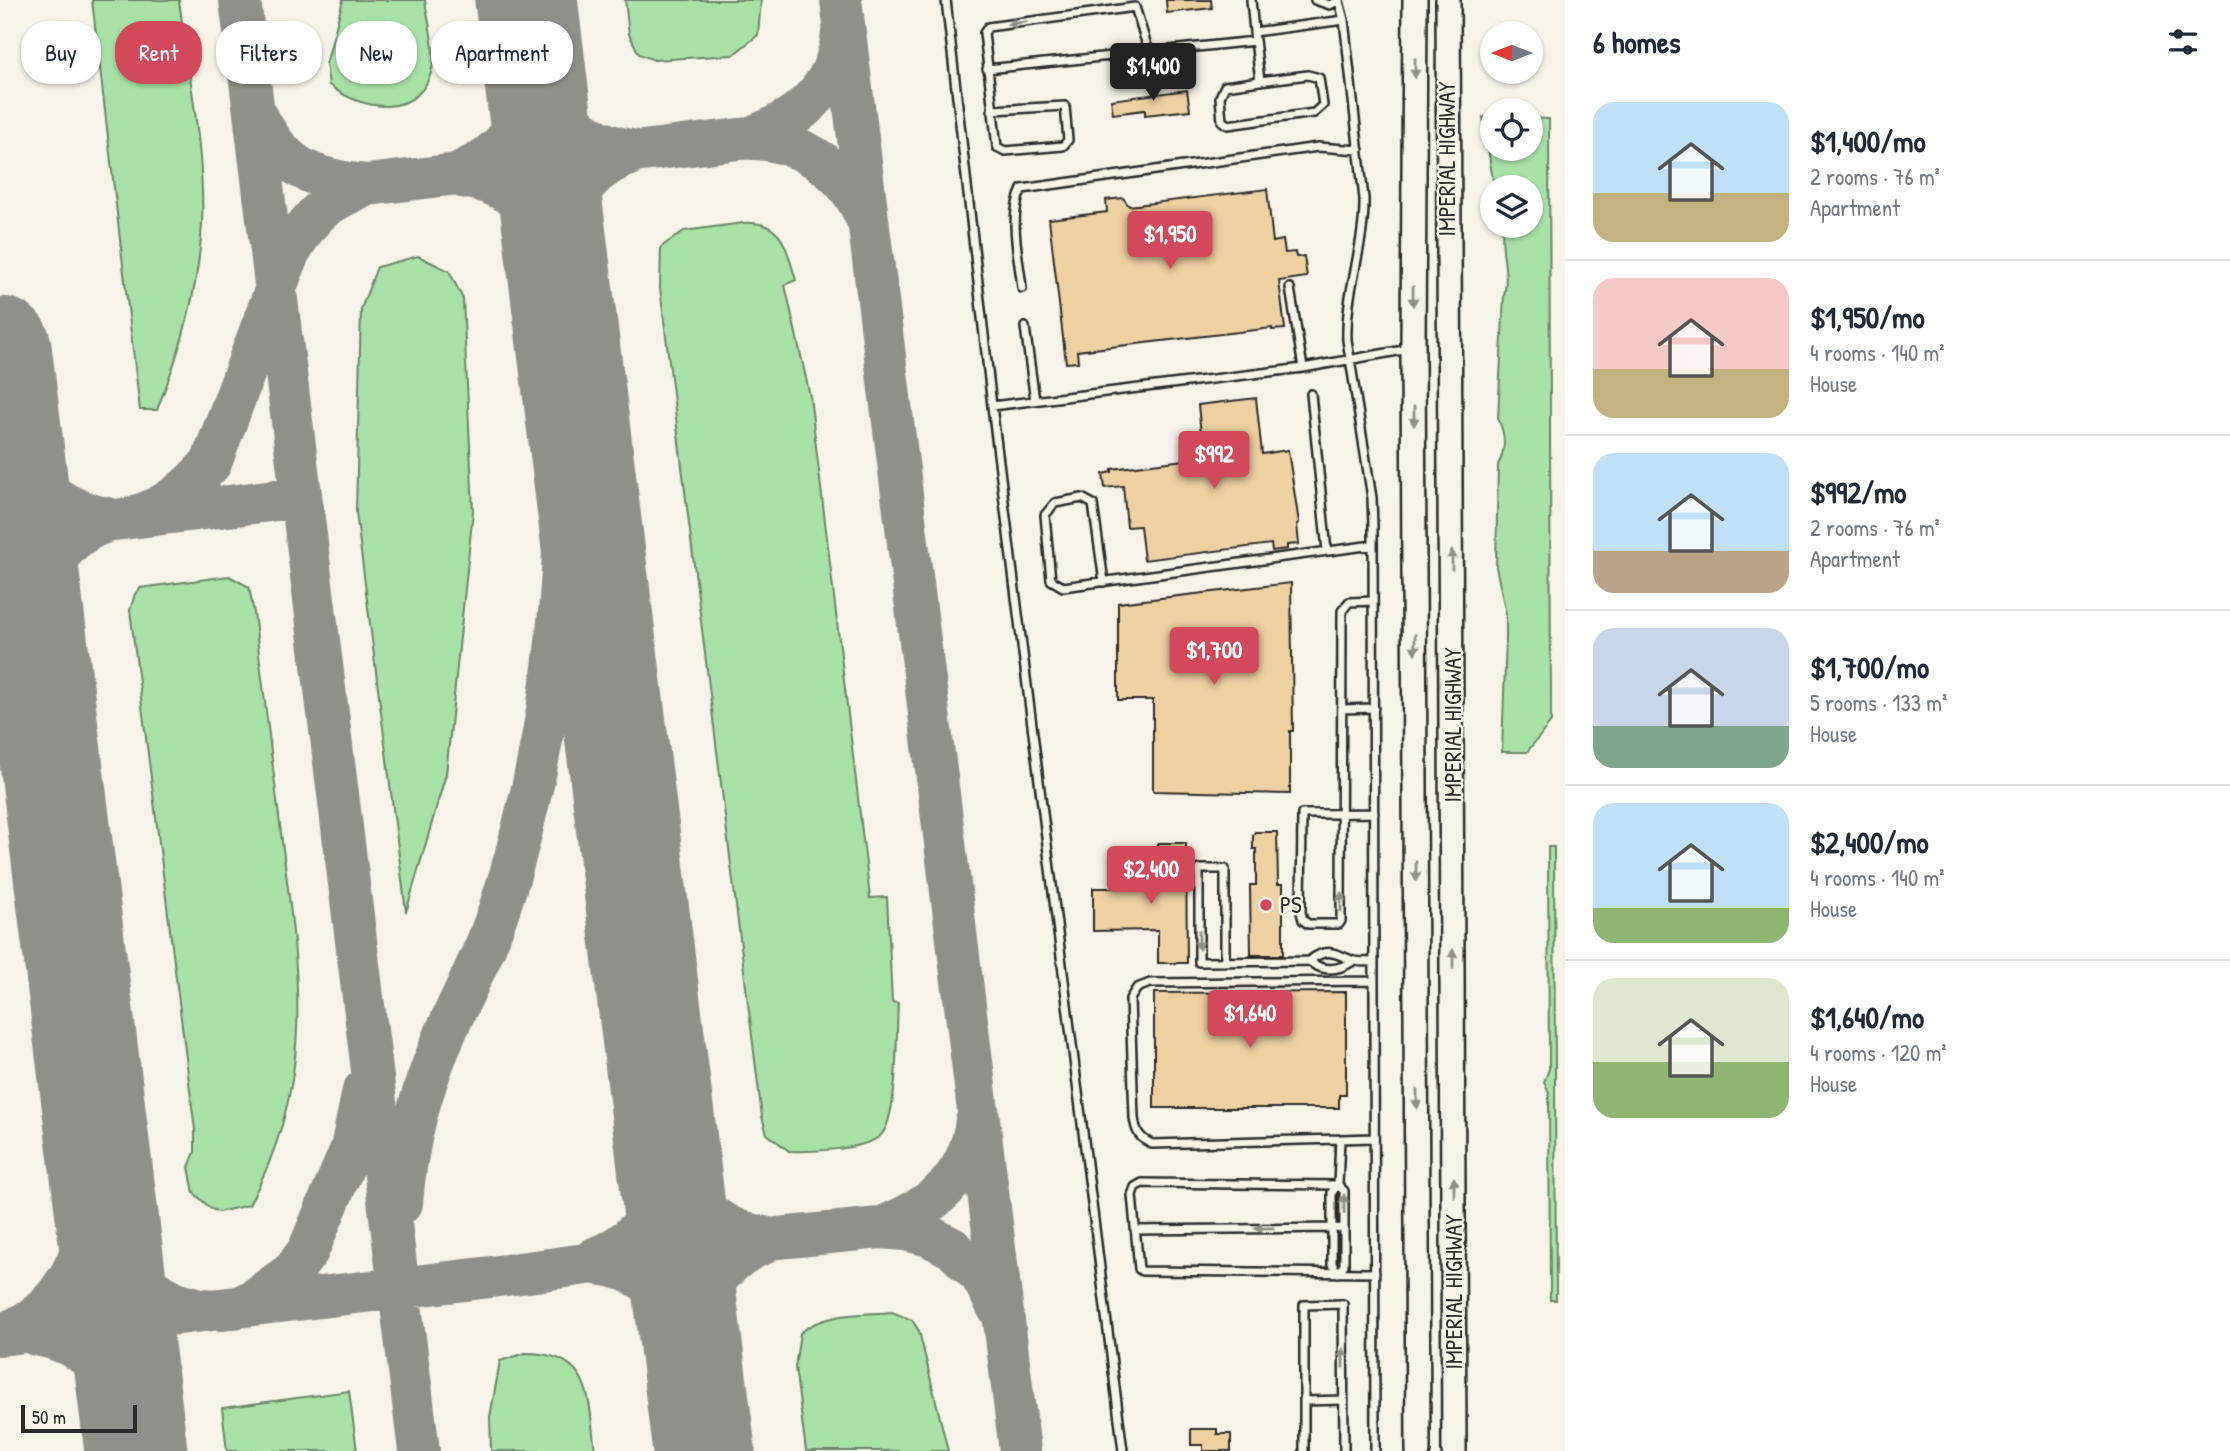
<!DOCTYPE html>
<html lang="en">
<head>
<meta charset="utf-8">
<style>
  body { margin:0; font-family:"Patrick Hand",sans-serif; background:#f6f6f7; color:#1f2937; height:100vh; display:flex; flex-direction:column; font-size:26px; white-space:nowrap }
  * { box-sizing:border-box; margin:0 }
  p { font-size:23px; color:#747a83 }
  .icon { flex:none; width:38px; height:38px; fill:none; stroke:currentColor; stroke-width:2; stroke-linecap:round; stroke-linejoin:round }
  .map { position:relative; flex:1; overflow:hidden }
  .sheet { display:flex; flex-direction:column; background:#fff; width:665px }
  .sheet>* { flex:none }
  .guide { position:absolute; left:21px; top:21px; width:665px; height:63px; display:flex; gap:14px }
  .needle { width:46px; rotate:270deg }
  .fabs { position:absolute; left:1480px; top:21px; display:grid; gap:14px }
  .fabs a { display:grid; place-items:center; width:63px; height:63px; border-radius:50%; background:#fff; box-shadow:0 2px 5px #0004; font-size:35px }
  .scale { position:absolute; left:21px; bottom:18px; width:116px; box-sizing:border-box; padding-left:7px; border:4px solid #2b2b2b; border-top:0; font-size:19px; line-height:24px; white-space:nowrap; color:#2b2b2b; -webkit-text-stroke:5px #f7f3e8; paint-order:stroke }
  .price { position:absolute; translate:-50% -60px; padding:0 16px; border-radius:7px; background:#d1495b; color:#fff; font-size:23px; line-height:46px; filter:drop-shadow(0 2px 4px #0008) }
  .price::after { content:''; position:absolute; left:50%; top:42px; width:21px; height:16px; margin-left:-10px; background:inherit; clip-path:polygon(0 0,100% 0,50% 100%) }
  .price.on { background:#222; color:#fff }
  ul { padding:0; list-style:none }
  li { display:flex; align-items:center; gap:21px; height:175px; padding:0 28px }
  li+li { border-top:2px solid #e0e1e3 }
  li span { display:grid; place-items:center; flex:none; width:196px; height:140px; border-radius:21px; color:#555 }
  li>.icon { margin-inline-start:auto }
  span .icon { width:84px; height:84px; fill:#fffc; stroke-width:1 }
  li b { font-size:30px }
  h2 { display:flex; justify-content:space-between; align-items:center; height:84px; padding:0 28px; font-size:30px }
  .chip { padding:0 24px; border-radius:28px; background:#fff; box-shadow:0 2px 5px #0004; font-size:24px; line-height:63px }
  .chip.on { background:#d1495b; color:#fff }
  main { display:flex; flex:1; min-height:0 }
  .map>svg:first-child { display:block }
  .green { fill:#a8e2a7; stroke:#6a8669; stroke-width:2 }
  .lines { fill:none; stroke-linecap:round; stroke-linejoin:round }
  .taxiway { stroke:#918f8a; stroke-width:42 }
  .runway { stroke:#918f8a; stroke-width:103 }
  .building { fill:#edd1a1; stroke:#2b2b2b; stroke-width:2 }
  .lane-casing { stroke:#2b2b2b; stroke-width:12 }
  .primary-casing { stroke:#2b2b2b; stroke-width:28 }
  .lane { stroke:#f7f3e8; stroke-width:7 }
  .primary { stroke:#f7f3e8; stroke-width:23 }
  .oneway { fill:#918f8a }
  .poi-dot { fill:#d1495b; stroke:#f7f3e8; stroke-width:2.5 }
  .labels { text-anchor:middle; stroke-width:5; stroke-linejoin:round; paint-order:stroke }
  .street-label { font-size:23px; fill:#2b2b2b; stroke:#f7f3e8 }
  .poi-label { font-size:23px; fill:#2b2b2b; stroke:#f7f3e8; text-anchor:start }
</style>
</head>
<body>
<main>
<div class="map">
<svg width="1565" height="1451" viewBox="0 0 1565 1451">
  <rect width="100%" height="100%" fill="#f7f3e8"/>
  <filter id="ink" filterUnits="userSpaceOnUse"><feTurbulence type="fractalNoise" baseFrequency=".0143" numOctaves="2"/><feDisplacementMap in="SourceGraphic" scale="14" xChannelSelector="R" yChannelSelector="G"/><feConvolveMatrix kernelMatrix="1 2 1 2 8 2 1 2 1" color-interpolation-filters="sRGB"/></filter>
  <g filter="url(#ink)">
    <path class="green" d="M92,0H179C188,70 205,154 202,224C198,292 182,347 157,410H140Z
      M343,0H425C427,17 436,50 433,65C422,120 363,112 329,85L326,64Z
      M625,0H761L758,35L733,55L654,60L639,54L629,34Z
      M1483,117L1493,118V149H1531V118L1549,119L1551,722L1527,752H1502L1506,637V614L1496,567L1498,465C1506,449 1506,435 1498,419L1504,295C1510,272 1499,250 1503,226H1531V187H1494Z
      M743,223C783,220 786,248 796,280L785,285L810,396L870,898L887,897L892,1002L898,1003C896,1030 899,1120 880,1136C864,1150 810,1152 789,1151L767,1134L762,1117L660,288L661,247L684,231Z
      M418,256L449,271L463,299L473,511L446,774L406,912L356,512L361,309L377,267Z
      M229,576L249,587L254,613C263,686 272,760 281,833C298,969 318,1079 249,1205L219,1212L211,1209L194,1193L189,1167L195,1152V1130L130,610L135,594L140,588Z
      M1548,847H1554L1556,1300H1550L1549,1093L1544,1082L1549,1069Z
      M892,1312L912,1320L919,1331L948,1451H806L795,1367L800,1333C825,1312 861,1315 892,1312Z
      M525,1353C593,1353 588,1397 595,1451H491L490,1417L500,1361Z
      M349,1391L357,1451H227L222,1408Z"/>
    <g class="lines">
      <path class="taxiway" d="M240,0L419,1451
        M841,0L1020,1451
        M535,55C548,103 580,144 632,150
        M257,116C283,168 312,180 368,185L739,139C793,135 844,166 865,216
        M745,139C796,122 836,91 842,33
        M462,171C500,155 527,123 531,81C532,66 530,52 531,37
        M462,177C501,181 534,205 550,242C555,253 555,266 559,278
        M559,271C563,219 575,173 630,155
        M8,413C12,427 14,443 20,456C36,491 71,512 107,518
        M133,517C167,507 188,489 211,463L289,253C312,213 325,202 368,185
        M0,534L301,497
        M0,574L21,606L36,643
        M36,644C39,594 49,542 104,523
        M670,1141C679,1192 711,1229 764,1237
        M402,1203C406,1149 420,1093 441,1044C454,1011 471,980 485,947C501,908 513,867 523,826C552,714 564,600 565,484C565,421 559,357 561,294
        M108,1226L134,1273L153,1290L175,1302L200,1309L222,1310L239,1307L255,1299L291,1273L308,1251L351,1149L363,1091
        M880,1228C932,1207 968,1181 976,1121
        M595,1258C683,1222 663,1145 658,1070
        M597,1264C696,1276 692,1375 703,1451
        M7,1332C86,1300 97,1209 97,1134
        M0,1335L491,1277L778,1238L880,1228L905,1230L929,1236L952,1248L981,1276L998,1308
        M36,1335C88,1343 115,1379 133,1425
        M697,1359C691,1309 717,1261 765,1243"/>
      <path class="runway" d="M526,0L704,1451
        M0,348L136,1451"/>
    </g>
    <path class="building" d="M1166,0H1211L1212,8L1167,13Z
      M1187,90L1190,110L1145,115V110L1113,114L1111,100Z
      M1267,189L1273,242L1283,240L1285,253L1295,252L1296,257L1304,256L1307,277L1279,281L1285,329L1272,330V328L1077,351L1078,362L1066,363L1049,219L1107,212L1106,200L1123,198L1129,206Z
      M1256,398L1262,454L1288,450L1299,523L1297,524L1299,544L1287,545V549L1272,551L1271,544L1144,560L1140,526L1127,527L1123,486L1105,488L1103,474L1112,472V469L1201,458L1199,444H1202L1198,405Z
      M1291,583L1293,731H1290V794L1153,791V700H1118V603Z
      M1255,832H1277L1278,884H1283V955H1251L1250,885H1256V849H1253V835Z
      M1158,843H1186L1187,963H1158V930L1093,931V888H1158Z
      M1346,992V1095H1339V1108H1154V993Z
      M1191,1429H1217V1434H1231V1451H1203V1445H1191Z"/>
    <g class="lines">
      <defs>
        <path id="lane" d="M946,0L992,406L1123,1451
          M1251,0L1254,32L1344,20
          M1315,0L1330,5L1339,0
          M1339,1L1344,20L1364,199C1365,246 1345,292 1347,340L1372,498L1373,526L1375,1451
          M1254,32L1260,81L1308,75L1319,78L1323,105L1314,113L1228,125L1222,121L1220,97L1225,86L1260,81
          M987,69L1255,41
          M992,110L1065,106L1068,140L1063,146L1005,151L997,147L984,33L988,27L1135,7L1149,52
          M1022,288C1019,257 1008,217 1022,189L1318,147L1359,150
          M1290,288L1303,368
          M1025,327L1035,401
          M1311,394L1327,551
          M992,406L1303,368L1409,349
          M1104,582L1093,504L1082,498L1055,503L1045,515L1051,580L1063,587L1373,545
          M1373,601L1349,602L1342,611L1341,921L1339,924H1308L1303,920L1301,912L1302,814L1374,813
          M1342,709L1374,708
          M1309,961C1323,972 1338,971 1353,961
          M1225,962V869H1199V962L1309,961C1326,948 1333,952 1351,960C1357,963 1367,961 1374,962
          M1340,1139L1152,1144C1139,1138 1136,1132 1134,1118L1130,999L1137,988L1150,983L1374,981
          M1338,1185L1142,1183L1135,1187L1132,1195L1139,1269L1142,1271L1375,1273
          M1338,1185L1332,1192V1264L1338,1273
          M1135,1230L1344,1228
          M1338,1273L1344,1265V1191L1338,1185L1340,1139L1374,1138
          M1304,1401L1343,1400
          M1304,1451V1305L1343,1304L1344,1451"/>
        <path id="primary" d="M1415,0L1413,348L1418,1451
          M1448,0L1454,1451"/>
      </defs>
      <use href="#lane" class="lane-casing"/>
      <use href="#primary" class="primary-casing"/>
      <use href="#lane" class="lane"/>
      <use href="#primary" class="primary"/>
    </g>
    <defs><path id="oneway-solid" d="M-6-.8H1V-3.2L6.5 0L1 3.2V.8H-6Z" transform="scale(1.75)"/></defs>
    <g class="oneway">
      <use href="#oneway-solid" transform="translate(1017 23) rotate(172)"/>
      <use href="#oneway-solid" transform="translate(1415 68) rotate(90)"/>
      <use href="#oneway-solid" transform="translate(1413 296) rotate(90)"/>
      <use href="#oneway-solid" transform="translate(1414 416) rotate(90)"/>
      <use href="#oneway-solid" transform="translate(1452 560) rotate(-90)"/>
      <use href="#oneway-solid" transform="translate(1415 644) rotate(90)"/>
      <use href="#oneway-solid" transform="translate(1416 871) rotate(90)"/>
      <use href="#oneway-solid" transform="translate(1341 902) rotate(-90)"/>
      <use href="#oneway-solid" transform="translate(1199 940) rotate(90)"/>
      <use href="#oneway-solid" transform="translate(1453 959) rotate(-90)"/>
      <use href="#oneway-solid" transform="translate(1417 1099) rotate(90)"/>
      <use href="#oneway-solid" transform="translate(1454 1187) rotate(-90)"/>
      <use href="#oneway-solid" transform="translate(1344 1204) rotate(-90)"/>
      <use href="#oneway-solid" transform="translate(1264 1228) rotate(179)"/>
      <use href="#oneway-solid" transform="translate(1343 1358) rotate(-90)"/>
    </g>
  </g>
  <circle class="poi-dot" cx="1266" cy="905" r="7"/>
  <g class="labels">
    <g class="street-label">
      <text transform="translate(1447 159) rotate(-90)" y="8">IMPERIAL HIGHWAY</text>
      <text transform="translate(1453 725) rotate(-90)" y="8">IMPERIAL HIGHWAY</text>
      <text transform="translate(1454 1292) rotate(-90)" y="8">IMPERIAL HIGHWAY</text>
    </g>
    <g class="poi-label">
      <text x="1280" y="913">PS</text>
    </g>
  </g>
</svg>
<div class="fabs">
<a><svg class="needle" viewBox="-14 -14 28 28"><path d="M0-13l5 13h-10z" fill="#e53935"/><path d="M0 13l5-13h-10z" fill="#747a83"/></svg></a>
<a><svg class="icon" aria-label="locate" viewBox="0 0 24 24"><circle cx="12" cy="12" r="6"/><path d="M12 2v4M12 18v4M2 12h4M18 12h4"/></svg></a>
<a><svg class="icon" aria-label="layers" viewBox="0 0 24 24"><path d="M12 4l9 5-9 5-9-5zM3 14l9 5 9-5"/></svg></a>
</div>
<div class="scale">50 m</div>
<b class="price on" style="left:1153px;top:103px">$1,400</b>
<b class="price" style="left:1170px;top:271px">$1,950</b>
<b class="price" style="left:1214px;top:491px">$992</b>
<b class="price" style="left:1214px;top:687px">$1,700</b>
<b class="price" style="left:1151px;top:906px">$2,400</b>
<b class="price" style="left:1250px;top:1050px">$1,640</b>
<div class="guide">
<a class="chip">Buy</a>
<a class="chip on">Rent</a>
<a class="chip">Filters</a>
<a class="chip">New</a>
<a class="chip">Apartment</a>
</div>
</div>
<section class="sheet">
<h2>6 homes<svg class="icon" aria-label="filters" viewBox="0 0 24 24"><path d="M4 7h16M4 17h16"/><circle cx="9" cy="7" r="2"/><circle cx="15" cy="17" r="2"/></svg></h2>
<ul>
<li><span style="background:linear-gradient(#bfe0f5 65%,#c2b280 0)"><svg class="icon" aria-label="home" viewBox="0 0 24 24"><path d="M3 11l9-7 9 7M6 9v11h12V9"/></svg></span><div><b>$1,400/mo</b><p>2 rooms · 76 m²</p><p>Apartment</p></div></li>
<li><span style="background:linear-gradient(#f6c9c9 65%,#c2b280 0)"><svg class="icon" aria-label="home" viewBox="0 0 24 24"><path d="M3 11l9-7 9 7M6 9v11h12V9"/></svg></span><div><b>$1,950/mo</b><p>4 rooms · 140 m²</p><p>House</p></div></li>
<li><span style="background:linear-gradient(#bfe0f5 70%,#b9a48a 0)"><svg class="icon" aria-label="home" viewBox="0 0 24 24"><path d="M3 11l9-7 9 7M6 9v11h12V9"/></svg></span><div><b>$992/mo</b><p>2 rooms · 76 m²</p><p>Apartment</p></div></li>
<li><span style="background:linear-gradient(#c9d6e8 70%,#7fa58c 0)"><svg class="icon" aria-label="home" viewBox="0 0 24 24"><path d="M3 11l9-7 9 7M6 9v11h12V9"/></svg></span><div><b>$1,700/mo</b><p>5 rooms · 133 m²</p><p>House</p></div></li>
<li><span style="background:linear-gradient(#bfe0f5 75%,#8fb573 0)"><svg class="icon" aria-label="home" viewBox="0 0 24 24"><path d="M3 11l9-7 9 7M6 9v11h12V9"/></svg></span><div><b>$2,400/mo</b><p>4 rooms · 140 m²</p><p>House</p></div></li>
<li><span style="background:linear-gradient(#dfe7d0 60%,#8fb573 0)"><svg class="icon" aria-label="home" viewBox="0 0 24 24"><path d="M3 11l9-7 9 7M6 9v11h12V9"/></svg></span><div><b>$1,640/mo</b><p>4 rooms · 120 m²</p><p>House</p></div></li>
</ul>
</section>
</main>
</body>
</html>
